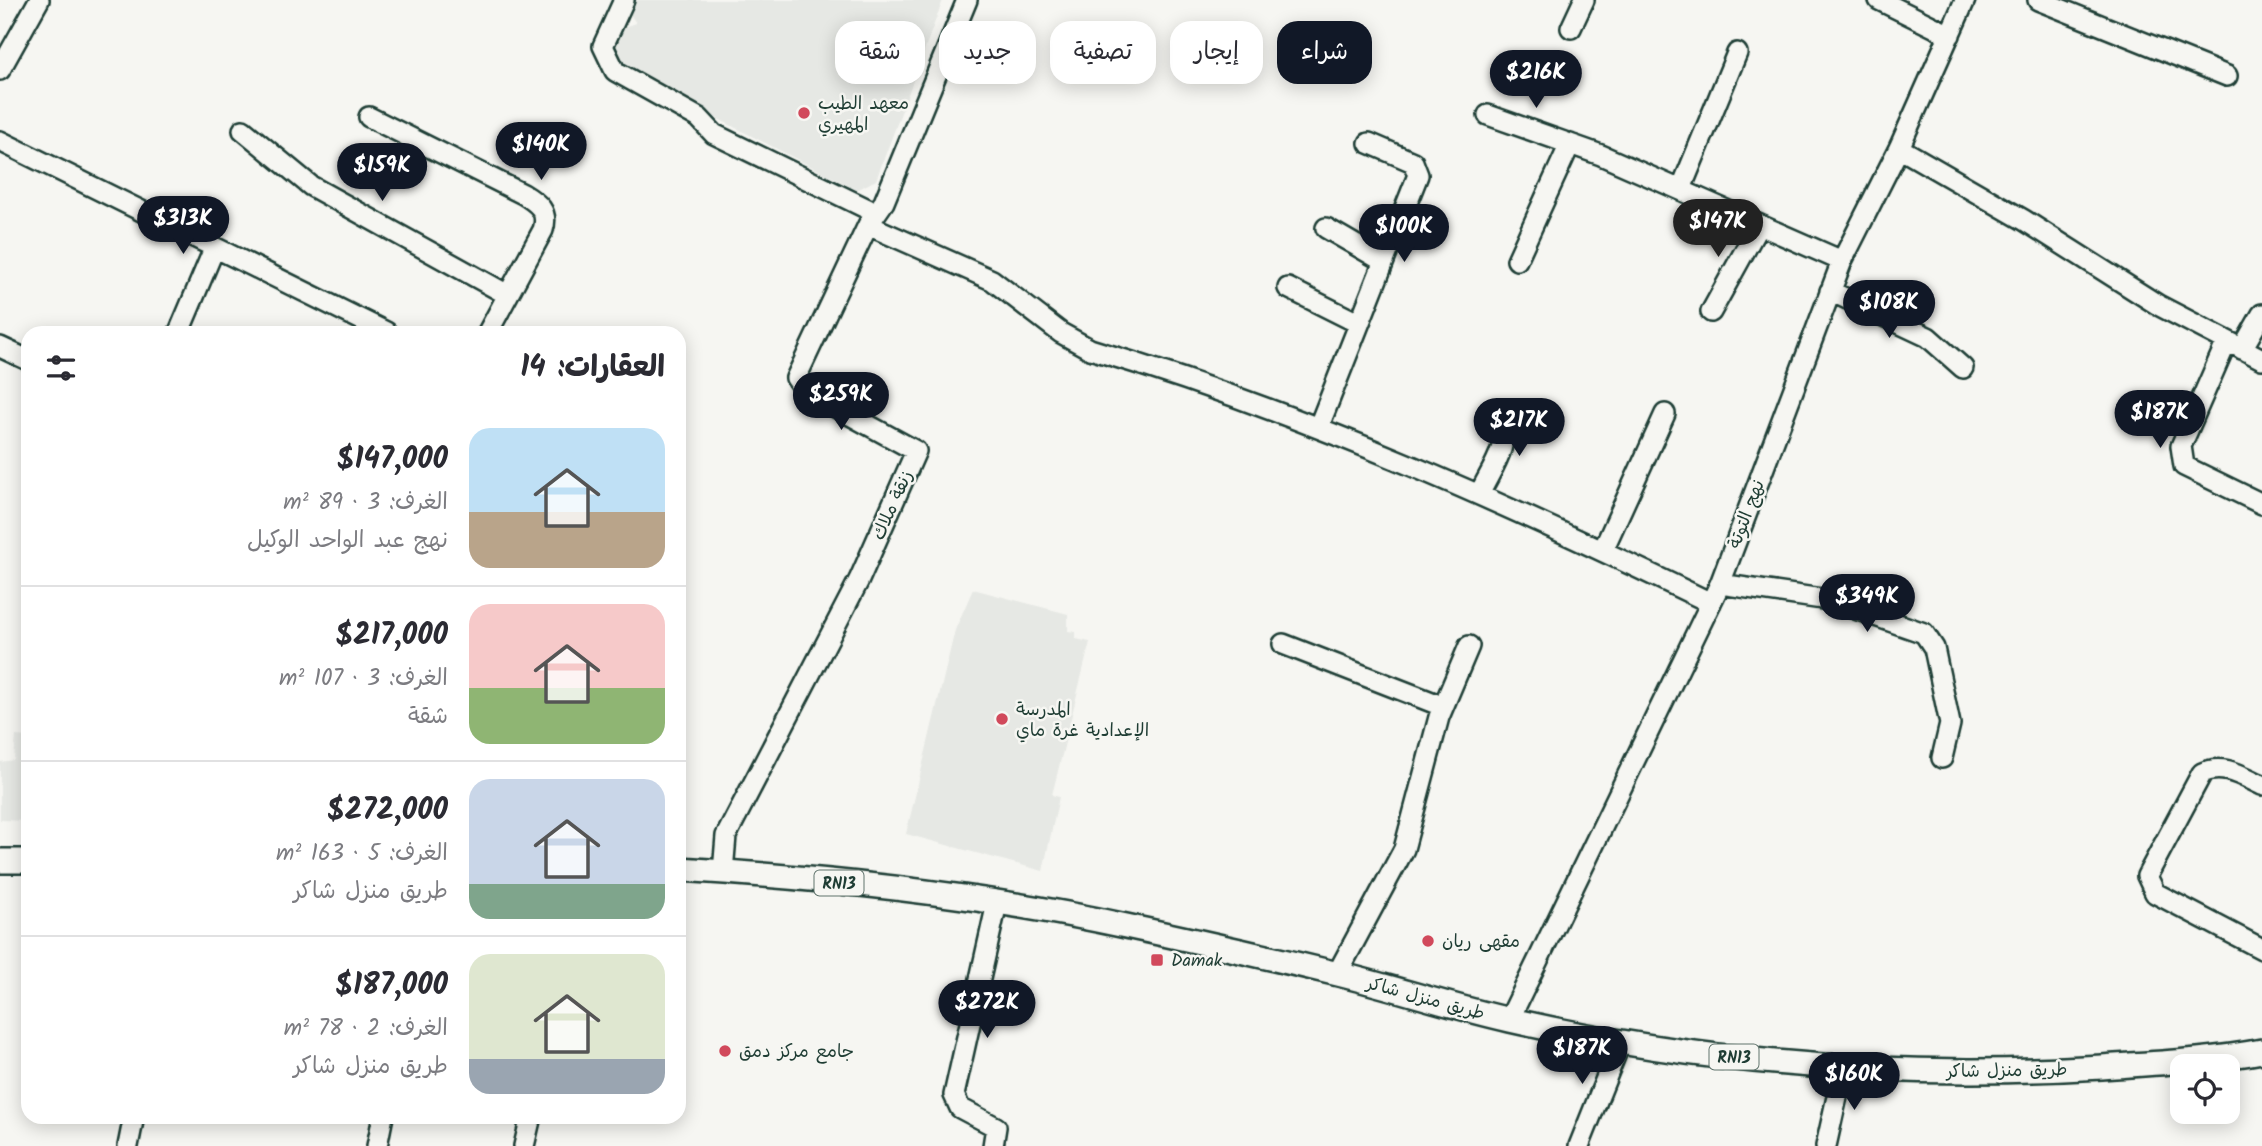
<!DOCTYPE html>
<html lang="ar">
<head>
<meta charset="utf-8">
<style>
  body { margin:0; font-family:Kalam,"Playpen Sans Arabic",sans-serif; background:#f7f7f7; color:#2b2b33; direction:rtl; height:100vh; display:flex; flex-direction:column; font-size:26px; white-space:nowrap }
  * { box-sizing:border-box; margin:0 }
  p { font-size:23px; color:#7c7c81 }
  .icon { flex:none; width:38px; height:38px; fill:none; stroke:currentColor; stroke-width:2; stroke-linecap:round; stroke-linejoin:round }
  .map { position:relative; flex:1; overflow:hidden; direction:ltr }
  .details { position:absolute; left:21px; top:326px; width:665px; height:798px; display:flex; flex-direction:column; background:#fff; border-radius:21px; box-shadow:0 4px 18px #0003; direction:rtl }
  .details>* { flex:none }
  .guide { position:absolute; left:707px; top:21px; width:665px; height:63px; direction:rtl; display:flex; gap:14px }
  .buttons { position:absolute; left:2170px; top:1054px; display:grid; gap:14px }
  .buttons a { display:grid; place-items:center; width:70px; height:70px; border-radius:14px; background:#fff; box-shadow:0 4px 18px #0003; font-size:35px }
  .price { position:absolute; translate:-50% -60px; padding:0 16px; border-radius:24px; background:#111827; color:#fff; font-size:23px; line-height:46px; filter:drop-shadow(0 2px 4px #0008) }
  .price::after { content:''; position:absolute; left:50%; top:42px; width:21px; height:16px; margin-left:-10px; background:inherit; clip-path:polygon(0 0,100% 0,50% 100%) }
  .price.current { background:#222; color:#fff }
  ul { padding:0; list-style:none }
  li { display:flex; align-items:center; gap:21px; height:175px; padding:0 21px }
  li+li { border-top:2px solid #e1e1e2 }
  li span { display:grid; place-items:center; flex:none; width:196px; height:140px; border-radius:21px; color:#555 }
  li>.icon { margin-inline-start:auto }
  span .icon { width:84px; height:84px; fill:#fffc; stroke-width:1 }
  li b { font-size:30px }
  h2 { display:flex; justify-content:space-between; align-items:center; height:84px; padding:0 21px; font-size:30px }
  .chip { padding:0 24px; border-radius:21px; background:#fff; box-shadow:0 4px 18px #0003; font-size:24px; line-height:63px }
  .chip.current { background:#111827; color:#fff }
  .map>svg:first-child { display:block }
  .built { fill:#e6e8e4 }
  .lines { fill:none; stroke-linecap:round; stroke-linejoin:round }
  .minor-casing { stroke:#1f3d34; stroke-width:24 }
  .major-casing { stroke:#1f3d34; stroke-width:28 }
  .minor { stroke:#f6f6f2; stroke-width:19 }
  .major { stroke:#f6f6f2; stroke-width:23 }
  .poi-dot { fill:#d1495b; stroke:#f6f6f2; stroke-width:2.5 }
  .labels { text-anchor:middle; stroke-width:5; stroke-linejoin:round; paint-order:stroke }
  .shield { fill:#f6f6f2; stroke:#60746d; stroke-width:2 }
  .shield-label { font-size:16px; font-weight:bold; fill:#1f3d34 }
  .poi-label { font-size:18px; fill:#1f3d34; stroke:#f6f6f2; text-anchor:start }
  .street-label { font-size:18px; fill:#1f3d34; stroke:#f6f6f2 }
</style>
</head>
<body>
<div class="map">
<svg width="2262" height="1146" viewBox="0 0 2262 1146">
  <rect width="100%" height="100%" fill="#f6f6f2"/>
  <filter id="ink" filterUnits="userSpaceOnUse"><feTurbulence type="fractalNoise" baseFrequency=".0143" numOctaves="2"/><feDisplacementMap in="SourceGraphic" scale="14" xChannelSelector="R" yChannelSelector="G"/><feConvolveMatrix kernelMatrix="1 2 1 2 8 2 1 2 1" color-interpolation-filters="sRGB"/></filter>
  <g filter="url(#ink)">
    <path class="built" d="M636,0H943L876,180L857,190L623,70L615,49L625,27L636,23L630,14Z
      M973,589L1068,614V631L1076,632V639L1090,642L1052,795L1059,797L1043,871L906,834L955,630Z
      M16,736L28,737V821L0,820V762L14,760Z"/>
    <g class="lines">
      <defs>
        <path id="minor" d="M624,0L603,46L615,71L699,118L714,134L876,213
          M1879,0L1950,35
          M2038,0L2227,76
          M1571,28L1584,0
          M0,70L39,0
          M1488,115L1601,155L1842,261
          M369,117L523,194C538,203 549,211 543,230L488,332
          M243,130L311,186L508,295
          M0,141L386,332
          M1899,148L2024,220L2158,305L2262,359
          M1681,189L1737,53
          M868,225L992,280L1061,333L1090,349C1305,413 1509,505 1711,603
          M1326,228L1383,261
          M1517,260L1570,144
          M1288,288L1358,323
          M1830,291L1928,337L1963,368
          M1711,312L1759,225
          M179,332L214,249
          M2227,341L2181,446L2184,466L2262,504
          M0,347L28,360
          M2242,349L2262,314
          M1319,426L1418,175L1413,162L1369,143
          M1480,493C1491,469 1511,445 1501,418
          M1603,550L1665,414
          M1720,584L1829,600L1924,633L1934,648L1950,724L1942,758
          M1283,644L1442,706
          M2262,785C2242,776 2223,763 2202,773L2147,876L2155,893L2262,949
          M723,872L726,836L859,580L916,451L804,390L796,378L868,225L884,202L967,0
          M1337,974L1404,849L1439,717L1469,646
          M1509,1020L1720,584L1842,261L1899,148L1965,0
          M128,1146L134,1116
          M377,1146L383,1116
          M524,1146L531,1116
          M993,1146L996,1127L960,1108L954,1095L997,903
          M1579,1146L1621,1041
          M1826,1146L1843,1070"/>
        <path id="major" d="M0,861H28
          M679,869C828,878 980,894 1126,926C1197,941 1268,957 1338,974C1396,988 1452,1007 1510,1020C1704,1064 1903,1079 2102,1067C2156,1063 2209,1061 2262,1051"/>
      </defs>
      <use href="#minor" class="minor-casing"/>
      <use href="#major" class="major-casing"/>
      <use href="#minor" class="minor"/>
      <use href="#major" class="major"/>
    </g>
  </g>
  <g class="poi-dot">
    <circle cx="804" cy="113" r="7"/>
    <circle cx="1002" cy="719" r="7"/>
    <circle cx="1428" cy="941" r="7"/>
    <rect x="1150" y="953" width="14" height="14" rx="3.5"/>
    <circle cx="725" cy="1051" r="7"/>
  </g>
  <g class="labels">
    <g class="shield">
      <rect x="814.5" y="870.5" width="49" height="25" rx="5"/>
      <rect x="1709.5" y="1044.5" width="49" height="25" rx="5"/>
    </g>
    <g class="shield-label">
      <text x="839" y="889">RN13</text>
      <text x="1734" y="1063">RN13</text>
    </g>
    <g class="poi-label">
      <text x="818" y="109">معهد الطيب<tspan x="818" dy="21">المهيري</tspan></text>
      <text x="1016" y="715">المدرسة<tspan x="1016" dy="21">الإعدادية غرة ماي</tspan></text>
      <text x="1442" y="947">مقهى ريان</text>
      <text x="1171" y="966">Damak</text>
      <text x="739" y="1057">جامع مركز دمق</text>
    </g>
    <g class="street-label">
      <text transform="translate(892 505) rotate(-66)" y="6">زنقة ملاك</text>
      <text transform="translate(1746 514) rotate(-69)" y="6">نهج التوتة</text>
      <text transform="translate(1426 998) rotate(15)" y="6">طريق منزل شاكر</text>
      <text transform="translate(2007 1070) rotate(-1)" y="6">طريق منزل شاكر</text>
    </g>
  </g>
</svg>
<div class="buttons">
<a><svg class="icon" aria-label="locate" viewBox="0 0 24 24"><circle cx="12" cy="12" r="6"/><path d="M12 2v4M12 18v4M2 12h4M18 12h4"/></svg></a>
</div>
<b class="price" style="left:1536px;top:110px">$216K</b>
<b class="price" style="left:541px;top:182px">$140K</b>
<b class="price" style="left:382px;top:203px">$159K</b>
<b class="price" style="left:183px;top:256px">$313K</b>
<b class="price current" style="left:1718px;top:259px">$147K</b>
<b class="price" style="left:1404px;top:264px">$100K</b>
<b class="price" style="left:1889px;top:340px">$108K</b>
<b class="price" style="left:841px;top:432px">$259K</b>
<b class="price" style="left:2160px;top:450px">$187K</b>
<b class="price" style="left:1519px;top:458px">$217K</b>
<b class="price" style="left:1867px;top:634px">$349K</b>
<b class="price" style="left:987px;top:1040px">$272K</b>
<b class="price" style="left:1582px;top:1086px">$187K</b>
<b class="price" style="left:1854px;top:1112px">$160K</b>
<div class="guide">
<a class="chip current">شراء</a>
<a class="chip">إيجار</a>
<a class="chip">تصفية</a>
<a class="chip">جديد</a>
<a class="chip">شقة</a>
</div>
<section class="details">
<h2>العقارات: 14<svg class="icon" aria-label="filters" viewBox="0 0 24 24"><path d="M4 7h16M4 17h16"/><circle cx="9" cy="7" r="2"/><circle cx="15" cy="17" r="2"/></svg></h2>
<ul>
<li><span style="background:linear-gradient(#bfe0f5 60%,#b9a48a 0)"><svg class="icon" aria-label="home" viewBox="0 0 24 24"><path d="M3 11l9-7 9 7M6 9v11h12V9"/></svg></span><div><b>$147,000</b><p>الغرف: 3 · 89 m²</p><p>نهج عبد الواحد الوكيل</p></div></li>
<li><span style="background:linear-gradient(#f6c9c9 60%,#8fb573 0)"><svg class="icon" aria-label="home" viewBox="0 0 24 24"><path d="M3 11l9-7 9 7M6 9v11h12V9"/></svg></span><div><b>$217,000</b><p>الغرف: 3 · 107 m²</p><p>شقة</p></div></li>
<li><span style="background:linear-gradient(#c9d6e8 75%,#7fa58c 0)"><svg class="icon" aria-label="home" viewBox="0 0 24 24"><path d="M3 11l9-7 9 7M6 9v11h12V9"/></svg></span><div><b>$272,000</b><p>الغرف: 5 · 163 m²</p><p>طريق منزل شاكر</p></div></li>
<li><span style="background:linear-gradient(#dfe7d0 75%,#9aa5b1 0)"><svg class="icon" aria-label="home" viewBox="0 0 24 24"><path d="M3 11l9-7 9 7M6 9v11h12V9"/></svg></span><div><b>$187,000</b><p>الغرف: 2 · 78 m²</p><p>طريق منزل شاكر</p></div></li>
</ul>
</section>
</div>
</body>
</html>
